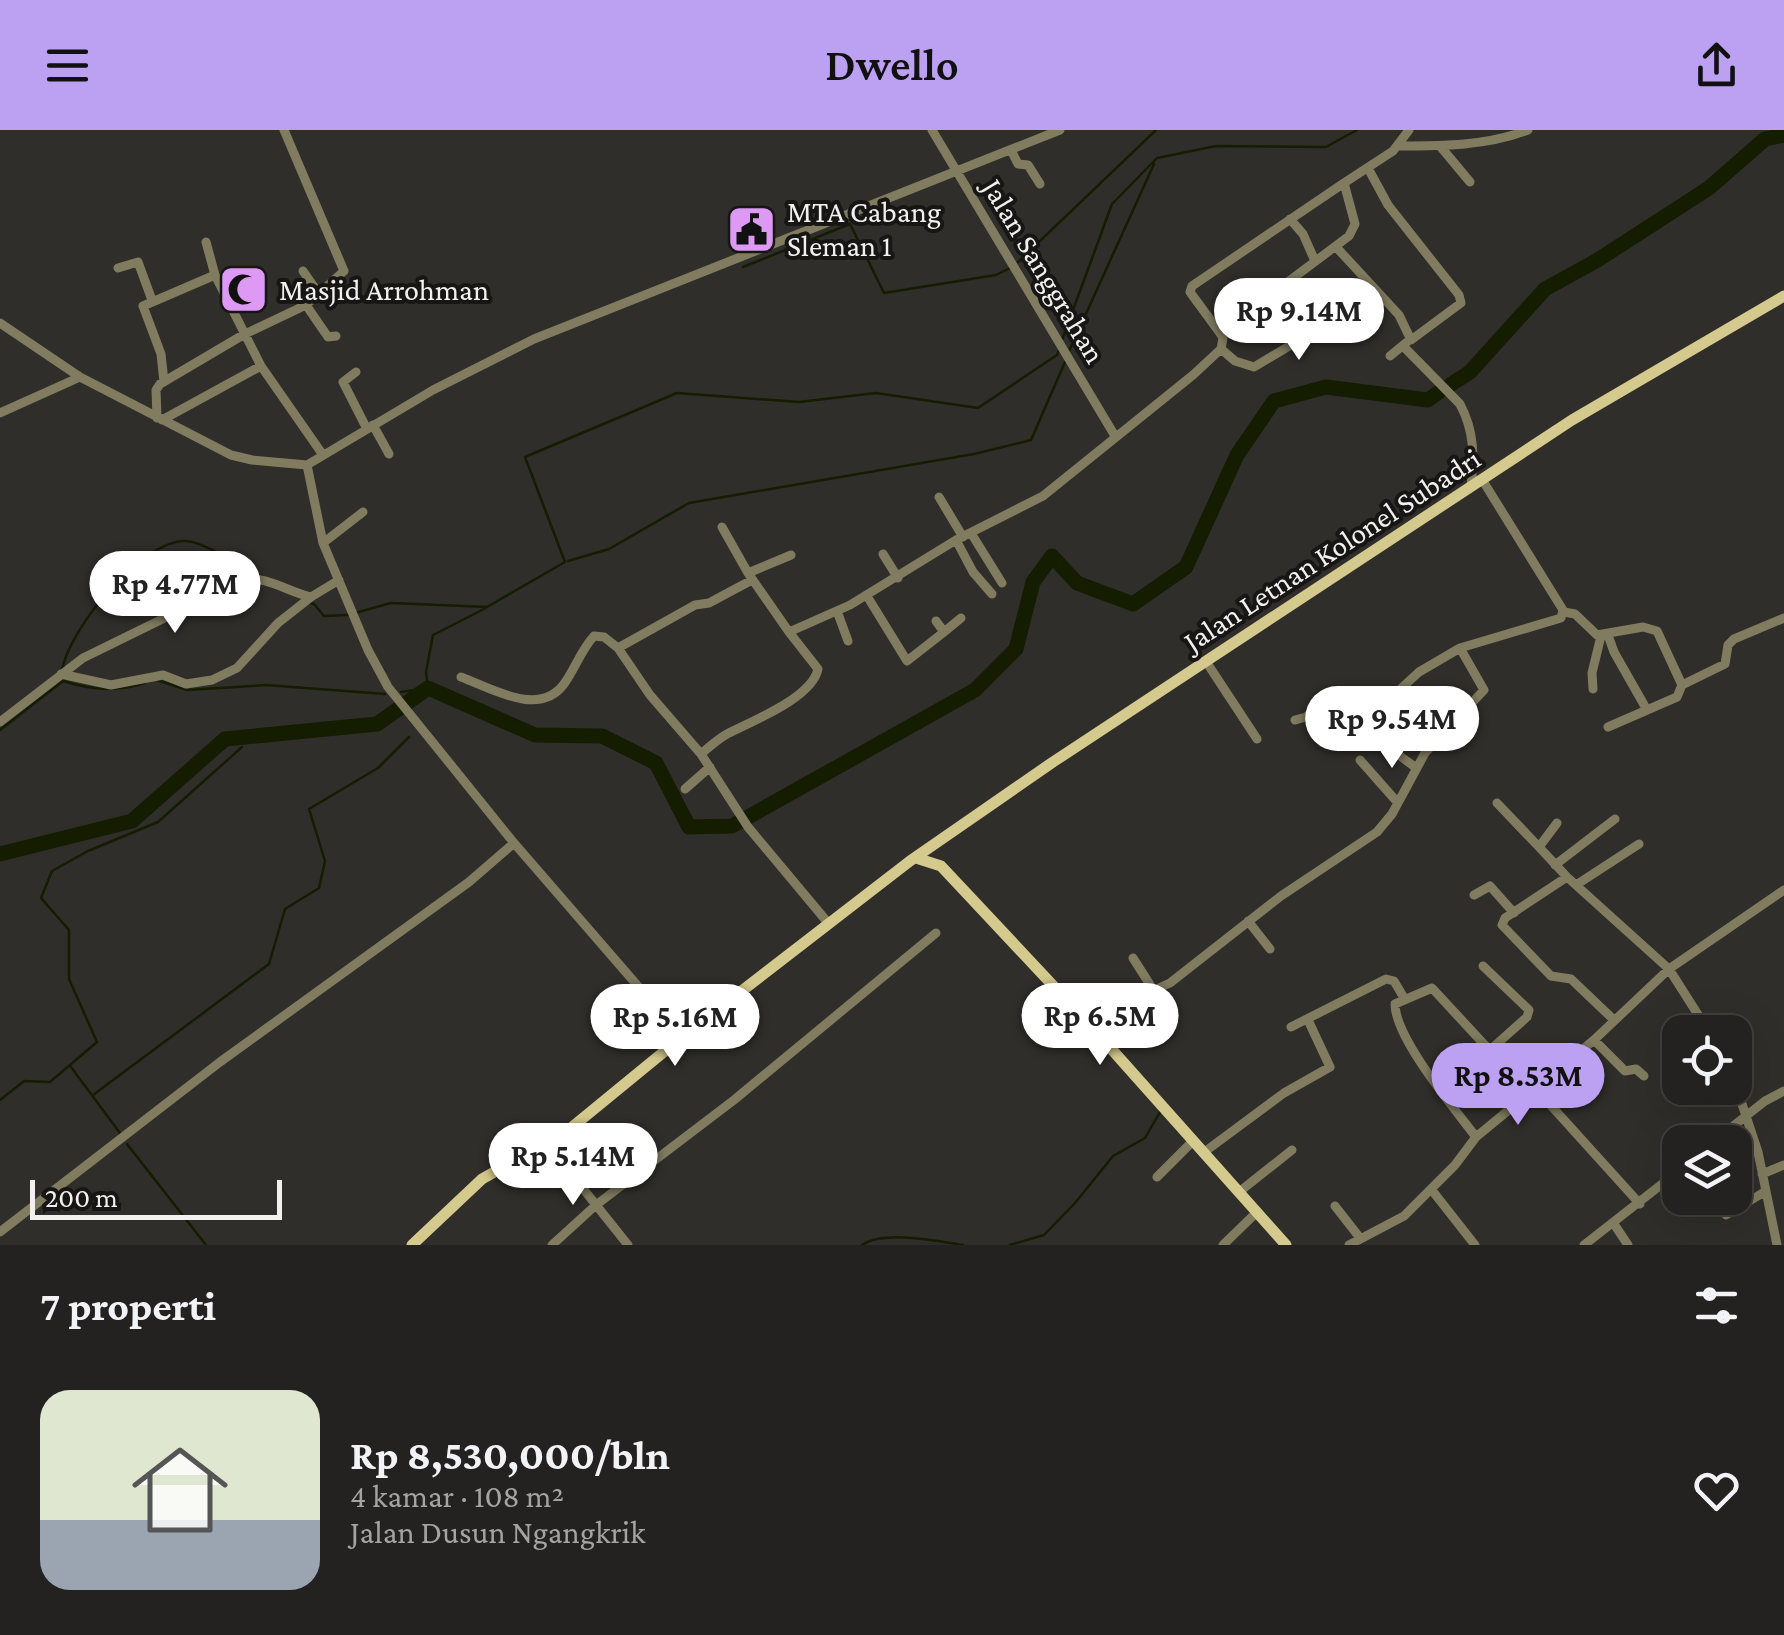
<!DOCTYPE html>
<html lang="id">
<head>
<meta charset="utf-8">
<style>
  body { margin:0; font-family:"Crimson Pro",serif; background:#302f2d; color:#f1f3f6; height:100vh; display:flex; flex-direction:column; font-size:38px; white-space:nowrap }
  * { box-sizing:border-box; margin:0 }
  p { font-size:32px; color:#a3a4a5 }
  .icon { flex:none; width:55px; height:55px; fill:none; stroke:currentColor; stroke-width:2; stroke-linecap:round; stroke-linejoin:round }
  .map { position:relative; height:1115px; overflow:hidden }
  .details { display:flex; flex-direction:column; background:#242220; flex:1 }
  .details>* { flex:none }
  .fabs { position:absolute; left:1662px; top:885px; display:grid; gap:20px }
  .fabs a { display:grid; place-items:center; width:90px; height:90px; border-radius:20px; background:#242220; box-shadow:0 10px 40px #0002,0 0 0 2px #413f3e; font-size:50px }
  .scale { position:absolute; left:30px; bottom:25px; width:252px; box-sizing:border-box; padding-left:10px; border:5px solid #f3f1ef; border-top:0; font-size:28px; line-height:35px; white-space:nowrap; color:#f3f1ef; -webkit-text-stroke:8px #171614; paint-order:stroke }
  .price { position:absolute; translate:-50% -85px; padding:0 22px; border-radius:35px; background:#fff; color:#222; font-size:32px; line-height:65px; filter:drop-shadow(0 2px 5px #0008) }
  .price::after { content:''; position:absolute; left:50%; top:60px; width:30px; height:22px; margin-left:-15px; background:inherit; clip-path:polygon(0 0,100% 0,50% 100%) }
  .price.active { background:#bca0f2; color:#111 }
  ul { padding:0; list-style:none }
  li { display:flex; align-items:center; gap:30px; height:250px; padding:0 40px }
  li+li { border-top:2px solid #413f3e }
  li span { display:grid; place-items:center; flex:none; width:280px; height:200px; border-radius:30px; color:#555 }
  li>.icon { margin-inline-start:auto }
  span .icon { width:120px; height:120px; fill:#fffc; stroke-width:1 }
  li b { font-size:42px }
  h2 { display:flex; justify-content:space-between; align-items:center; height:120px; padding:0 40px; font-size:42px }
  header { display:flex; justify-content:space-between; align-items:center; height:130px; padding:0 40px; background:#bca0f2; color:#111; font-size:45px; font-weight:600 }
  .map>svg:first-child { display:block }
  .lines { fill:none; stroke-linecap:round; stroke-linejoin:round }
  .stream { stroke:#141d00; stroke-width:2.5 }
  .river { stroke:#141d00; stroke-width:15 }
  .minor { stroke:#817c5f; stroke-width:9 }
  .major { stroke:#d5ca8d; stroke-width:11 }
  .labels { text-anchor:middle; stroke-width:8; stroke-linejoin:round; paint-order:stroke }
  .poi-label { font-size:30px; fill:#f3f1ef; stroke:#171614; text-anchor:start }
  .street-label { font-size:30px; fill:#f3f1ef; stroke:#171614 }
</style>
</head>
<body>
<header><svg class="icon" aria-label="menu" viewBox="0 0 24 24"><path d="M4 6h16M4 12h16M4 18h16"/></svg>Dwello<svg class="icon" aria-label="share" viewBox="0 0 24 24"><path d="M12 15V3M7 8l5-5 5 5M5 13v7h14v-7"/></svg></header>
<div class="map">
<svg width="1784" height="1115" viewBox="0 0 1784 1115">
  <rect width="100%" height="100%" fill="#302e2a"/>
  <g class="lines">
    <path class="stream" d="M1018,132L1156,0
      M743,137L850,94L884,163L996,145L1012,137
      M1062,210L1112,74L1157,28L1216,16L1326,17L1357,0
      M1069,221L1154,34
      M568,431L609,419L689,373L974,324L1031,310L1065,232
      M307,472L314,474L324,486L348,485
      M355,483L391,473L487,477L565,432L525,327L677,263L799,272L876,263L978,278L1057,225L1060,218
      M62,540C70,497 142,410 186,411C205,412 239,436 256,446
      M157,550L187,560L266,555L385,564
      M401,562L428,558L426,542L433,505L486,478
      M0,600L63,551C91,560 116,562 145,553
      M71,937L120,1003
      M93,965L269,834L285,779L319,758L325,731L309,679L378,638L409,607
      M0,970L24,951L50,952L97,912L69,849V800L41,768L52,741L88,721L158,692L242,617
      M127,1014L206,1115
      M862,1115C885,1100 937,1111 963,1115
      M1010,1115L1044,1105L1075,1073L1113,1026L1145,1008L1160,982"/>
    <path class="river" d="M1450,255L1470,242L1545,159L1596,131L1709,58L1765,9L1784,5
      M0,724L132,691L225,609L377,594L428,558L535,605L602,606L656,633L689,697L732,696L975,560L1016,519L1033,452L1052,426L1077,453L1133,474L1186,437L1237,325L1274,271L1326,257L1428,270L1439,262"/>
    <path class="minor" d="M932,0L1115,306
      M1398,16C1442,16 1487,16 1528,0
      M1440,16L1470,52
      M1011,20L1018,34L1028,35L1040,54
      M1290,89L1303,104L1315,131
      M1337,118L1399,185L1411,210L1461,173L1459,165L1388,75L1369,40
      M118,138L138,132L152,170
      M303,141L319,164
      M306,175L328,207L336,206
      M0,193L80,247L231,325L252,330L307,335
      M1220,203L1190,162L1192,156L1344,53
      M1403,216L1460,274C1475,302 1474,327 1471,357
      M1221,219L1235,231L1254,237L1301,209L1304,200L1279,159
      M1390,226L1407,212
      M261,236L323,325
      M356,242L343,252L367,299
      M164,252L161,224L143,176L215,145
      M0,283L80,247
      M157,288L156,260L160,254L243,205L306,175L344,141L284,0
      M162,290L261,236L215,145L206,112
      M373,295L389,324
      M307,335L433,260L534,209L1060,0
      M307,335L323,413L368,520L388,557L514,713L682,907
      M939,367L963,407
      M722,397L748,443
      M971,403L1002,453
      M956,410L973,442L992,464
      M323,413L363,382
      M883,424L898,448
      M752,450L709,473L695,475L618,518L650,565L701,624L748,697L829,794
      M867,466L907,531L944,502L936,491
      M837,481L848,511
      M1564,482L1575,484L1597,505L1643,497L1657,501L1682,555L1725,534L1728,515L1734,509L1784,488
      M789,502L748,443L791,425
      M944,502L961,488
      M1608,505L1614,522L1647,580
      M1207,533L1257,609
      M61,544L111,555L163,545L186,554L212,550L237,538L278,493L311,467
      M461,547C491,558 539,588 564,554C575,539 581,520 594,506L604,507L618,518
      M1593,559L1592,543L1601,506
      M1295,590L1306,587L1331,567L1346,572L1361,587H1370L1419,542L1460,518
      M0,592L83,528L242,450C266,445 288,462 311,467L339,450
      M1608,597L1677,567L1682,555
      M1380,611L1415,637
      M701,624C709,617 718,609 727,604C752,591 812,568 818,539L789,502L850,475L956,410L1043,366L1193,245L1221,219L1223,208L1220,203L1349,106L1355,94L1344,53L1393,21L1409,0
      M1360,630L1398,673
      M685,659L710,637
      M1497,673L1539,717
      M1557,693L1539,717L1567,747
      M1555,735L1615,689
      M1576,755L1639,714
      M1474,765L1490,756L1514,783
      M1248,791L1270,819
      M1133,828L1154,861
      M1483,836L1529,880L1527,887L1490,920
      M1158,859L1173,888
      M1614,890L1571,849L1551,846L1502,795L1505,788L1567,747L1669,839L1709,902
      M1090,895L1125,873L1170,853L1281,766L1377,702L1392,684L1425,623L1484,560L1460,518L1561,488L1563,480L1483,351
      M1291,897L1386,849L1394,851L1404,868
      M1594,910L1625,941L1636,939L1644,946
      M1435,953L1485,915
      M1735,953L1758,1022L1777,1115
      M1536,959L1640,1074
      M1476,1007C1454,978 1395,908 1395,874L1432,858L1530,964
      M1713,1012L1765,971L1784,961
      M549,1016L628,1115
      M1203,1023L1284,963L1330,937L1308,890
      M1762,1044L1784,1035
      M1157,1047L1193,1011
      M1431,1059L1475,1115
      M1239,1062L1292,1020
      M1335,1076L1360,1108
      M1726,1085L1766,1061
      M1614,1094L1628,1115
      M0,1102L220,932L469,752L514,713
      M552,1115L596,1075L734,970L936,803
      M1223,1115L1257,1082
      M1349,1115L1404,1086L1455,1035L1476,1007L1594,910L1669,839L1784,760
      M1584,1115L1680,1040"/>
    <path class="major" d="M916,728L941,736L1090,895L1286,1115
      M412,1115L482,1049L519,1028L549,1016L682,907L910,731L1053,632L1572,290L1784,166"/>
  </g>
  <defs>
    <symbol id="civic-square" viewBox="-11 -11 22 22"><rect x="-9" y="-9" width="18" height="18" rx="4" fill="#dd99f3" stroke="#171614"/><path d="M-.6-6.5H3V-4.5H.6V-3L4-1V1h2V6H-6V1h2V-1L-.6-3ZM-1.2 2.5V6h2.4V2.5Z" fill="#111"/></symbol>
    <symbol id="mosque-square" viewBox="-11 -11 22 22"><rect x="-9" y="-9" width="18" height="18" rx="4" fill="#dd99f3" stroke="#171614"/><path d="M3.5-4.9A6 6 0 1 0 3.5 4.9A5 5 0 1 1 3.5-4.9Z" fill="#111"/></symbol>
  </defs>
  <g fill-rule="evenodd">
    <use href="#civic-square" x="724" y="72" width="55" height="55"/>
    <use href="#mosque-square" x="216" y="132" width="55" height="55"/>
  </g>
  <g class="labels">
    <g class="poi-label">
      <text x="787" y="92">MTA Cabang<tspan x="787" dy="34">Sleman 1</tspan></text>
      <text x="279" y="170">Masjid Arrohman</text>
    </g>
    <g class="street-label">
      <text transform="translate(1044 141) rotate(59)" y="10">Jalan Sanggrahan</text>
      <text transform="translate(1332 420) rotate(-33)" y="10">Jalan Letnan Kolonel Subadri</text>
    </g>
  </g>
</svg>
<div class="fabs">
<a><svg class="icon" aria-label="locate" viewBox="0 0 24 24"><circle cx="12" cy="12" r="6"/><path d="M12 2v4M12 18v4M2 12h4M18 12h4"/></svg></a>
<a><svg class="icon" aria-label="layers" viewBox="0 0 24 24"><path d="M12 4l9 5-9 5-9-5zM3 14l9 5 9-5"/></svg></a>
</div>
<div class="scale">200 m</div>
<b class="price" style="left:1299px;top:233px">Rp 9.14M</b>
<b class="price" style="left:175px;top:506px">Rp 4.77M</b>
<b class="price" style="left:1392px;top:641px">Rp 9.54M</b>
<b class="price" style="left:1100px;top:938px">Rp 6.5M</b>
<b class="price" style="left:675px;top:939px">Rp 5.16M</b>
<b class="price active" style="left:1518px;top:998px">Rp 8.53M</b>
<b class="price" style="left:573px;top:1078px">Rp 5.14M</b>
</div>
<section class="details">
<h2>7 properti<svg class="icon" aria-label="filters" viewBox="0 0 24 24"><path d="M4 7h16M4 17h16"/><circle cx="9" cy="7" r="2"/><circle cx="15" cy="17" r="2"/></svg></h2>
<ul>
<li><span style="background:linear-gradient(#dfe7d0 65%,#9aa5b1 0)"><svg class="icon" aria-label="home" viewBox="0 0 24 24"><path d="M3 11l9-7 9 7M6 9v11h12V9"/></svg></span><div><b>Rp 8,530,000/bln</b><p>4 kamar · 108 m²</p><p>Jalan Dusun Ngangkrik</p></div><svg class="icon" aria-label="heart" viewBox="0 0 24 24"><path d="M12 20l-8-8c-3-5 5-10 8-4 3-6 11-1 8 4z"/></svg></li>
</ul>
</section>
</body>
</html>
